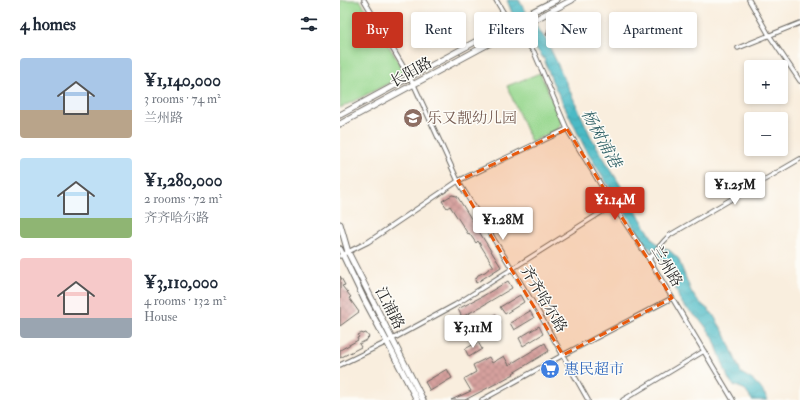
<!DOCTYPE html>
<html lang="en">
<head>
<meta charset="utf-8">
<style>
  body { margin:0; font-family:"IM FELL Double Pica","Noto Serif SC",serif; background:#f2f2f3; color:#1f2937; height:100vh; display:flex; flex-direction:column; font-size:15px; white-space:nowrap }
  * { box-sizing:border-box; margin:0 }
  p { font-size:13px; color:#747a83 }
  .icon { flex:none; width:22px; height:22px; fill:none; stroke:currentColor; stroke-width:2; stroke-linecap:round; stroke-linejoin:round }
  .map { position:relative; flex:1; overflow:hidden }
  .details { display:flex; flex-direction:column; background:#fff; width:340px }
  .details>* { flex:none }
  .top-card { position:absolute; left:12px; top:12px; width:380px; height:36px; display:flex; gap:8px }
  .buttons { position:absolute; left:404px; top:60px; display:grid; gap:8px }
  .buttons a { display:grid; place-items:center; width:44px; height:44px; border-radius:4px; background:#fff; box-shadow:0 2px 6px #0003; font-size:20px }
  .price { position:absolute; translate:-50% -34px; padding:0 9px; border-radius:4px; background:#fff; color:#222; font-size:13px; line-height:26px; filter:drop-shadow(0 1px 2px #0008) }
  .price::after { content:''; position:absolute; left:50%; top:24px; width:12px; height:9px; margin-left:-6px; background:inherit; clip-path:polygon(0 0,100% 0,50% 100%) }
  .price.current { background:#c8321e; color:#fff }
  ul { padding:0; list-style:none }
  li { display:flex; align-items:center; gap:12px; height:100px; padding:0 20px }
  li span { display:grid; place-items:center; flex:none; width:112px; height:80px; border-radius:4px; color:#555 }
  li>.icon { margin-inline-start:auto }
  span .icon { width:48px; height:48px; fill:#fffc; stroke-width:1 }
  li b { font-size:17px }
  h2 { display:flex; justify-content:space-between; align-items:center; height:48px; padding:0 20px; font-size:17px }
  .pill { padding:0 14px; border-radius:4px; background:#fff; box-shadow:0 2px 6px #0003; font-size:14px; line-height:36px }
  .pill.current { background:#c8321e; color:#fff }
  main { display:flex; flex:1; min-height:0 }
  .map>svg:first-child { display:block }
  .green { fill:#97d78e; stroke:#5a7a55 }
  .water { fill:url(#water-waves); stroke:#346b70 }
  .building { fill:url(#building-cross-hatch) }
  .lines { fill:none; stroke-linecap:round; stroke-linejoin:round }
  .minor-casing { stroke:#696660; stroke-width:5.5 }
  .secondary-casing { stroke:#696660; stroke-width:7 }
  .minor { stroke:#fff; stroke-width:3.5 }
  .secondary { stroke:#fff; stroke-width:5 }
  .marked { fill:#e8590c; fill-opacity:0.2; stroke:#e8590c; stroke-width:3; stroke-dasharray:8 5; stroke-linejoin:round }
  .labels { text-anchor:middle; stroke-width:3; stroke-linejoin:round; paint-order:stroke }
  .street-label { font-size:15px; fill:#1c1c1c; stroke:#fdfcf7 }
  .education-label { font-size:15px; fill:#785e54; stroke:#fdfcf7; text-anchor:start }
  .shop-label { font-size:15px; fill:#366cbe; stroke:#fdfcf7; text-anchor:start }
  .water-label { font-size:16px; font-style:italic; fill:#326368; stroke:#fdfcf7 }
</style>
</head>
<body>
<main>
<section class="details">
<h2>4 homes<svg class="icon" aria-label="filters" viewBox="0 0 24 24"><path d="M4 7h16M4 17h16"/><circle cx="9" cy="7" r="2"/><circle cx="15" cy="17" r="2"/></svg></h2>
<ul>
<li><span style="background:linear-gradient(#a9c7e8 65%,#b9a48a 0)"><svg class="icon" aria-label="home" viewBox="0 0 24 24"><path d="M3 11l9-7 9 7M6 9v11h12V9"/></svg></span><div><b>¥1,140,000</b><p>3 rooms · 74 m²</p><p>兰州路</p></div></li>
<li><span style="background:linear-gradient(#bfe0f5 75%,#8fb573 0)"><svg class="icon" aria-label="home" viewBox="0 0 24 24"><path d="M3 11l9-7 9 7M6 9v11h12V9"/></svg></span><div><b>¥1,280,000</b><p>2 rooms · 72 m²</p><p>齐齐哈尔路</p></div></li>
<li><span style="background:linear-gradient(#f6c9c9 75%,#9aa5b1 0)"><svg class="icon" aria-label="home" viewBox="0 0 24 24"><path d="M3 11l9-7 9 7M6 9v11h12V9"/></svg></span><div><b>¥3,110,000</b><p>4 rooms · 132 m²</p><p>House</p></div></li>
</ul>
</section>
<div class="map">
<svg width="460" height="400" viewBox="0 0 460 400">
  <defs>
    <pattern id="water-waves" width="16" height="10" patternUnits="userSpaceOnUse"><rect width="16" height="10" fill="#4cbac5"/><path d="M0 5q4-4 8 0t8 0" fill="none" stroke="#429fa9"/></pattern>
    <pattern id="building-cross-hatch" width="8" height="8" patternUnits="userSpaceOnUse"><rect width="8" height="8" fill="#d5a09d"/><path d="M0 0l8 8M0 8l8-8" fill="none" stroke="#b68987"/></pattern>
  </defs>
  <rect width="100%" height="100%" fill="#fdfcf7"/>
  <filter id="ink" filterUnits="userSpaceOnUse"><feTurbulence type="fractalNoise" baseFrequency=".025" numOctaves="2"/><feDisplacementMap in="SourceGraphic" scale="8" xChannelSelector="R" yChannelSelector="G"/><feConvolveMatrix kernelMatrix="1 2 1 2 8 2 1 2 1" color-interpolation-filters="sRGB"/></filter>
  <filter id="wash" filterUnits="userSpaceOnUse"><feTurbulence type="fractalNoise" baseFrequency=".012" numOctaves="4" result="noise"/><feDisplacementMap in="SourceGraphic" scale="16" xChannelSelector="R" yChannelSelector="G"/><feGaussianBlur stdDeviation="0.9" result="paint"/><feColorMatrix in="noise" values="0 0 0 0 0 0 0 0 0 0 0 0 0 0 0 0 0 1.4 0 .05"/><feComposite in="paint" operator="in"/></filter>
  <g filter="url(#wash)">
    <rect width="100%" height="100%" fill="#f9eede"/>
    <path class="green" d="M0,0H20L63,69V76L0,108Z
      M200,73L222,122L218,129L191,142L167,86Z"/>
    <path class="water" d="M167,0H179L183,7L207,41L251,137L310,234L314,241L323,247L329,250L338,258L351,291L356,299L372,313L385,334L401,373C415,381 420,385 428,400H412L404,389L393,385L388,378L373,337L362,322L344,306L339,298L329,269L317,254L305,244L246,150L212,81L204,59L186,35L172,13Z"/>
    <g id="blocks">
      <path class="building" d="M208,29L230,36L237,33L239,37L228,42L206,35Z
        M112,195L117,196L161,267L136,283L135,280L138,275L145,272L151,267H154L138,241L136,243L129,233L128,234L110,206L107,208L102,201Z
        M0,276L5,285L2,286L11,297L9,298L19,312L0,326Z
        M168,281L172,288L142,306L122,317L118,309L143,296Z
        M180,295L184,302L165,314L160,307Z
        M190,311L194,318L174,330L170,323Z
        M156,314L161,323L139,335L134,326Z
        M199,326L203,334L183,346L179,338Z
        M22,333L23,334L26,333L29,337L27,339V340L19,344L21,347L0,358V350L18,340L17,338L19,337L18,335Z
        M138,342L142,349L129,357L125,349Z
        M205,343L209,351L173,373L174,374L125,400H111L131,391L124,379L136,372L133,365L149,357L152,363L164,356L169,365Z
        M107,369L112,378L90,391L85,382Z"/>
    </g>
  </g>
  <g filter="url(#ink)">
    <use href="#blocks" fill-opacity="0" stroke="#696660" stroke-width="1"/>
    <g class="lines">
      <defs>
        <path id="minor" d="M24,0L74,85L118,181L198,311L248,400
          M156,0L166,17L194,52L227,129L273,205L309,259L393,400
          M409,0L429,35L460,81
          M398,48L460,23
          M0,256L28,242L118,181L227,129
          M309,259L324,241L330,235L460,159
          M0,365L47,342L115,305L273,205
          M142,400L223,355L332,298
          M283,400L364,351"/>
        <path id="secondary" d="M0,115L170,23L216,0
          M0,124L141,48L232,0
          M0,224L8,252L83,400
          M0,249L24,299L47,342L77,400"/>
      </defs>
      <use href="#minor" class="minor-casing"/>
      <use href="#secondary" class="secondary-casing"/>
      <use href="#minor" class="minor"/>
      <use href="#secondary" class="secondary"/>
    </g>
  </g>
  <path class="marked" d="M227,129L332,298L223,355L118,181Z"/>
  <defs>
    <symbol id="school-disc" viewBox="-11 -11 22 22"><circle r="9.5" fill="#8d6e63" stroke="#fdfcf7"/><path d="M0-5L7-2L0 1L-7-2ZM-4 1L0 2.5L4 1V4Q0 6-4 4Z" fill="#fff"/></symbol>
    <symbol id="supermarket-disc" viewBox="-11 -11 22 22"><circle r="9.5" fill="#3f7fe0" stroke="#fdfcf7"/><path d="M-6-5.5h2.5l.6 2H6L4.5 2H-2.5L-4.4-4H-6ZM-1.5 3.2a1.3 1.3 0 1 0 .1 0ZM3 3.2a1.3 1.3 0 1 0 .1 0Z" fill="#fff"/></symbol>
  </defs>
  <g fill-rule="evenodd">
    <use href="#school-disc" x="62" y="107" width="22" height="22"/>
    <use href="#supermarket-disc" x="199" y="358" width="22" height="22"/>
  </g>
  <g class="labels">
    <g class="street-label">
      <text transform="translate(71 72) rotate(-29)" y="5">长阳路</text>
      <text transform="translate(327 266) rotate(59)" y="5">兰州路</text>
      <text transform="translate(204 299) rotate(59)" y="5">齐齐哈尔路</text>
      <text transform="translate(50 308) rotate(63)" y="5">江浦路</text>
    </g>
    <g class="education-label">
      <text x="87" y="123">乐又靓幼儿园</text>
    </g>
    <g class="shop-label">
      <text x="224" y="374">惠民超市</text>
    </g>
    <g class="water-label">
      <text transform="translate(262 138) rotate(61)" y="6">杨树浦港</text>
    </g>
  </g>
</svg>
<div class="buttons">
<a>+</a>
<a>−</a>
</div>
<b class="price" style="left:395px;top:206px">¥1.25M</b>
<b class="price current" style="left:275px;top:221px">¥1.14M</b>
<b class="price" style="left:163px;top:241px">¥1.28M</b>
<b class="price" style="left:133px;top:349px">¥3.11M</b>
<div class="top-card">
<a class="pill current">Buy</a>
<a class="pill">Rent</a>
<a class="pill">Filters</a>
<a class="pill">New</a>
<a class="pill">Apartment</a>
</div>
</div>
</main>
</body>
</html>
